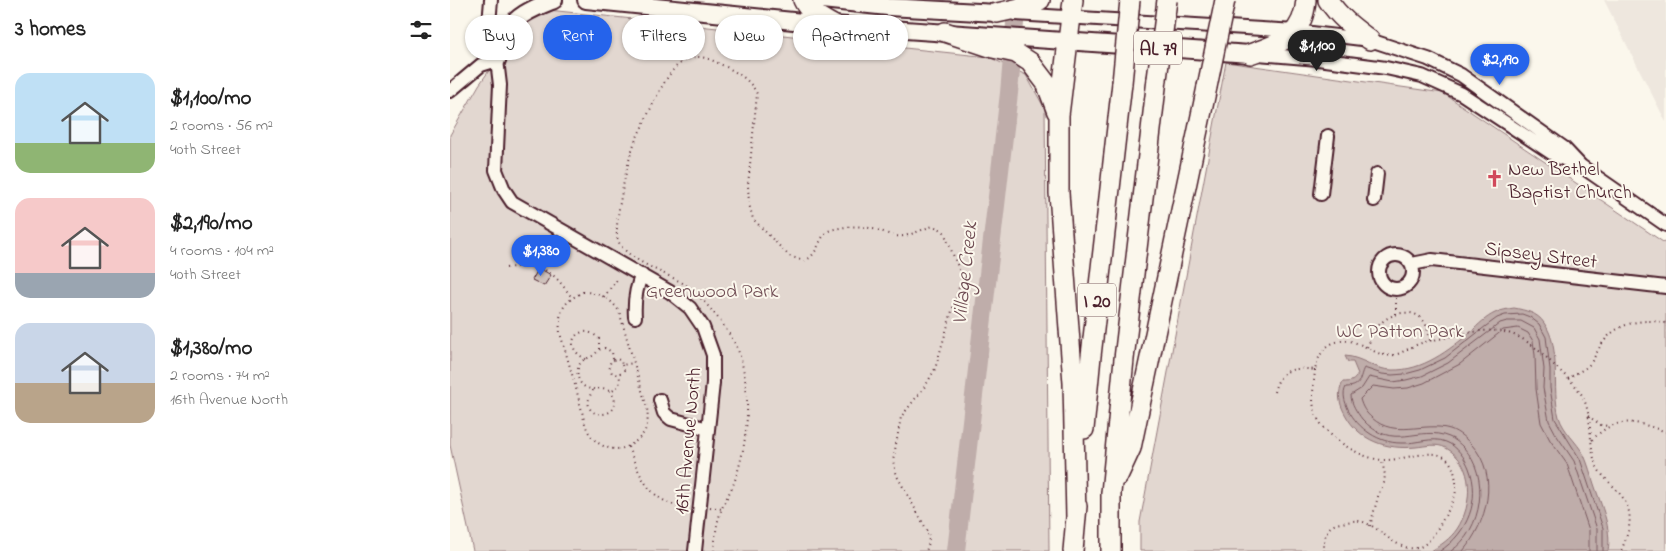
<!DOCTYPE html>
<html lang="en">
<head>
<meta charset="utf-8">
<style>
  body { margin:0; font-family:"Indie Flower",sans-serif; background:#f2f2f2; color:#222; height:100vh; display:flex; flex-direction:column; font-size:19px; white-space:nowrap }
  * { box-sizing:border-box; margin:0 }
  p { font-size:16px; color:#767676 }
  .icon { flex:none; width:28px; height:28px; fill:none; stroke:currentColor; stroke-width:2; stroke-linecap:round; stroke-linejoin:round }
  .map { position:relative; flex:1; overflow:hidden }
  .details { display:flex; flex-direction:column; background:#fff; width:450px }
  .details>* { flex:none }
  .banner { position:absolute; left:15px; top:15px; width:475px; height:45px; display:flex; gap:10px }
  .price { position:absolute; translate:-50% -42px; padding:0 11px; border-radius:18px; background:#2563eb; color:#fff; font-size:16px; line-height:32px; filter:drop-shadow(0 1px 2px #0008) }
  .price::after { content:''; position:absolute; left:50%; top:30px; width:15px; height:11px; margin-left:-8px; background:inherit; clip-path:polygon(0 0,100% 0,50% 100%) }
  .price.on { background:#222; color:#fff }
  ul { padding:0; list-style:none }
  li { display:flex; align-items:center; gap:15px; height:125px; padding:0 15px }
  li span { display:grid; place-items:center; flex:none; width:140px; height:100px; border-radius:15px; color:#555 }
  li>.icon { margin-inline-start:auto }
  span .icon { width:60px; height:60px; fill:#fffc; stroke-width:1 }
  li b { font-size:21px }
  h2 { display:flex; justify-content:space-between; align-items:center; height:60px; padding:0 15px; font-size:21px }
  .tag { padding:0 18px; border-radius:22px; background:#fff; box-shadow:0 1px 4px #0004; font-size:18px; line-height:45px }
  .tag.on { background:#2563eb; color:#fff }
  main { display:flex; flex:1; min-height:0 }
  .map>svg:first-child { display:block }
  .built { fill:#eee7de }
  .green { fill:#e2d7d0; stroke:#967b7e }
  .water { fill:#bfadaa; stroke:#907477 }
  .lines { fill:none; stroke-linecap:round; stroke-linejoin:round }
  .shore { stroke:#79585e; stroke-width:1 }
  .river { stroke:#bfadaa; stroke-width:18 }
  .building { fill:#cfc2bc; stroke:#4a1f2b }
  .minor-casing { stroke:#4a1f2b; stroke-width:16 }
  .major-casing { stroke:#4a1f2b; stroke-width:20 }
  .highway-casing { stroke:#4a1f2b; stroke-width:22 }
  .path { stroke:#4a1f2b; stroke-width:2; stroke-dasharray:1 4; stroke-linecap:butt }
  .minor { stroke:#fbf7ec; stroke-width:12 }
  .major { stroke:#fbf7ec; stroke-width:16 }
  .highway { stroke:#fbf7ec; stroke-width:19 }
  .highway-bridge-casing { stroke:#4a1f2b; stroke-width:22; stroke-linecap:butt }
  .highway-bridge { stroke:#fbf7ec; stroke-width:19 }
  .labels { text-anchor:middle; stroke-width:4; stroke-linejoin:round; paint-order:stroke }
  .shield { fill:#fbf7ec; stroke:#7f6065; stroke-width:1 }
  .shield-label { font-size:19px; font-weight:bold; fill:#4a1f2b }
  .poi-label { font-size:20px; fill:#4a1f2b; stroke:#fbf7ec; text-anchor:start }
  .street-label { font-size:20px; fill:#4a1f2b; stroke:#fbf7ec }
  .park-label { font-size:20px; fill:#704d54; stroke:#fbf7ec }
  .water-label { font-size:21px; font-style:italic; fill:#6d4a51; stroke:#fbf7ec }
</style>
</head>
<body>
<main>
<section class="details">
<h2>3 homes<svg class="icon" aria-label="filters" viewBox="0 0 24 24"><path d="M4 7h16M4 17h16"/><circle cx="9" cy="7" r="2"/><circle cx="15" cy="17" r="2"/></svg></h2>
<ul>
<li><span style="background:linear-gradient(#bfe0f5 70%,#8fb573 0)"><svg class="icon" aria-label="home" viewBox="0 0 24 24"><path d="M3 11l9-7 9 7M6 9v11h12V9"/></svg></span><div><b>$1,100/mo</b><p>2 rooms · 56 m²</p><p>40th Street</p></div></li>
<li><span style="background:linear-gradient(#f6c9c9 75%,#9aa5b1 0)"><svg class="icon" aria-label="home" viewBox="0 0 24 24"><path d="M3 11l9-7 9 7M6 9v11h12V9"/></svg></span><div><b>$2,190/mo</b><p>4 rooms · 104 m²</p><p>40th Street</p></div></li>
<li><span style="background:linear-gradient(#c9d6e8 60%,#b9a48a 0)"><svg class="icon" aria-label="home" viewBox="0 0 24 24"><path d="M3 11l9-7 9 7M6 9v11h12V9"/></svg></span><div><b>$1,380/mo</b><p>2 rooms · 74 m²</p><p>16th Avenue North</p></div></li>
</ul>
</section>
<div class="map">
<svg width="1216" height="551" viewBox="0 0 1216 551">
  <rect width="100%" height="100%" fill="#fbf7ec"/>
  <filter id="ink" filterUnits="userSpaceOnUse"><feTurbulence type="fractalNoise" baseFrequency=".02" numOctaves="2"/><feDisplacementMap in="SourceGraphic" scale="10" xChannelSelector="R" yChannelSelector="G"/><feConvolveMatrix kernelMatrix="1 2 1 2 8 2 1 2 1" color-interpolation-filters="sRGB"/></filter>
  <g filter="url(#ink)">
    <path class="built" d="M1154,0H1216V122Z"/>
    <path class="green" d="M89,9L539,57L576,75L595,109L599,551H23L0,445V135L29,85L61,39Z
      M776,62L993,93L1216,244V551H690V522Z"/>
    <path class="water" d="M1064,308C1075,310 1088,313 1094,323C1112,348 1101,388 1109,417C1113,431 1127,442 1134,455C1138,464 1141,475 1144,484C1151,505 1162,528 1158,551H981C991,545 1000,539 1007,529C1023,505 1025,464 996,448C987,443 976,446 966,447C937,450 909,441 895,414C889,403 887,393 893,382C901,382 904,381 908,374L903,362H898L895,356C912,357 925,370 942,370C973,371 999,350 1021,332C1028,325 1036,317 1045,313C1051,310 1058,309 1064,308Z"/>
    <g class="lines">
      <path class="shore" d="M990,551C1018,533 1031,499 1019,468C1015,458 1007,446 996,442C982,436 966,444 951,443C929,443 908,429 898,409C895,402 892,394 896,387C912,387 909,377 914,368L932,374L942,375L955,374L970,370L995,358L1036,326L1047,318L1055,315L1072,314L1080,317L1089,324L1096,337L1100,369V388L1105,419L1130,459L1153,528V551
        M1001,551C1033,530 1040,476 1014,448C1010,444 1005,439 999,437C968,424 943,453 912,419C907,412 901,404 901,395L912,388L919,377L943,382L956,380L972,376L998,363L1040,331L1050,323L1057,321H1071L1084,328L1090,339L1094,369L1093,388L1099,421L1107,436L1124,461L1147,529V551
        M1013,551C1037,523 1050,476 1022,445C1016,439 1009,432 1000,429C974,421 945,439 922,418C916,413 912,407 910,399L923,386L944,389L958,388L974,383L1010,364L1053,330L1068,328L1078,333L1083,341L1085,355L1086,389L1091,423L1100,440L1117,464L1139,530V551"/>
      <path class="river" d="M506,551L559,93L567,0"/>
    </g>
    <path class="building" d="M89,268L101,275L94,286L82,280Z"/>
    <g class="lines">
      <defs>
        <path id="minor" d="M41,0L37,48L47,60L50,85L46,170L54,190L62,202L220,292L240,308L253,327L263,355V383L245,551
          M565,14L845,31L920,40L978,59L1011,75L1114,148L1131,166
          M808,54L868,59L936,68L972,76L1012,94L1106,156L1131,166L1216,225
          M0,91L31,65L47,60
          M871,194L878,136
          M924,200L927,174
          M929 272a17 17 0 1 1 34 0a17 17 0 1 1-34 0Z
          M962,264L982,260L1216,287
          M185,317C184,302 185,289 192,275
          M210,400L214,413L221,419L258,429"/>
        <path id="major" d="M136,0L383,25L800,54
          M372,0L438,7L547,13
          M47,60C50,51 53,42 56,34C64,15 87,7 104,0"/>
        <path id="highway" d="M353,0C359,13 371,18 383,25
          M623,0L609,115V193L623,383L626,518
          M878,0C889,17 904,28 920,40
          M547,13L579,6L590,0
          M495,32L543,48L566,53L580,62L596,83L607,112
          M800,54C830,43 853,38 856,0
          M634,429L641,356L672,83
          M668,476L681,448L757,87
          M623,551L627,506
          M661,551V493L674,359L707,79"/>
      </defs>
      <use href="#minor" class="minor-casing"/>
      <use href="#major" class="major-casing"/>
      <use href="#highway" class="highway-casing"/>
      <path class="path" d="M56,268C92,263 101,268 122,298
        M133,292C149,292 160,298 169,311L197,408C199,424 197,434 182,444C168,454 148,448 139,433C134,425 133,413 130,404C124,380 117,357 110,333C108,311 113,302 133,292Z
        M154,297L169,277
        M946,298V315
        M917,347C921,339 924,330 931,323C944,311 968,307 976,325C978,330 979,336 980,341
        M136,359C108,346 131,319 149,339V349
        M163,359L162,352L155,348C149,349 149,350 145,354C141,358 135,358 131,362C125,370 127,382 135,387C141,390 145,389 151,388C155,388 159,390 162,391C170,387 171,382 169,374
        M172,365L174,370L168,375L162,373L159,366L161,361L167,359L171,361L172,365L184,363
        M865,370C864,384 861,399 865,412C871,434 910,459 933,460C963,461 1001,435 1006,482C1008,496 999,509 992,521C986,531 979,545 967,548C944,551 931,526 910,521C904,520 898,522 891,523C875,525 874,537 874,551
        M1118,379C1124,374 1132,371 1138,366C1145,359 1148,347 1155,340C1169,322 1195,318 1216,323
        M143,390C122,424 182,420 160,391
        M824,392C830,368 844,367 865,370C868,358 872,348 883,343C908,333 923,359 944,355C953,353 960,347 969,344C979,340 991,339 1002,336C1049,325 1069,329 1104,365C1115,376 1130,387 1135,402C1142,421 1139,443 1145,462C1148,471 1154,477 1160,483C1184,506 1184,521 1171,551
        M1138,416L1151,425L1158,426
        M1142,440C1166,415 1186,421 1216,432
        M178,447C191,478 200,504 239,508
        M260,507L272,509
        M920,526L929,493L934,483L935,475L932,461
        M264,551C265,538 266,526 270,514C273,503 280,493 284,483C298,443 302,398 290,356C285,336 253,297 236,285C219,274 169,258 167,236C165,219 177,164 183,147C187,136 193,126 197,116C205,100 212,84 223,70C226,66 233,61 238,59C249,54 260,59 270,64C285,71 300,79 307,94L298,185L299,204L303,219L339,256L354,261C370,255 368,234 381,230C395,226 409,225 423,229C431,230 438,235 446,236C458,238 471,229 483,226L490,229L494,232L512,277L485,369L476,385L451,417L443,461L447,476L478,532L479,543L476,551"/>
      <use href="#minor" class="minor"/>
      <use href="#major" class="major"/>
      <use href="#highway" class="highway"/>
      <defs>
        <path id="highway-bridge" d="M707,79L717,0
          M672,83L680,0
          M757,87L775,0"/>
      </defs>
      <use href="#highway-bridge" class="highway-bridge-casing"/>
      <use href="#highway-bridge" class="highway-bridge"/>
    </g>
  </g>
  <defs>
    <symbol id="church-bare" viewBox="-9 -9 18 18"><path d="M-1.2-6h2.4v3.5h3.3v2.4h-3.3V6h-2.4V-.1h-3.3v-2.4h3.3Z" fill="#d1495b" stroke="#fbf7ec" stroke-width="2.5" paint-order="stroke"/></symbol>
  </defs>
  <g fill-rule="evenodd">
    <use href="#church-bare" x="1032" y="166" width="25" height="25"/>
  </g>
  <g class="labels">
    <g class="shield">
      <rect x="684" y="31.5" width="48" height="33" rx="4"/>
      <rect x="628" y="283.5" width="38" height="33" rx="4"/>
    </g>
    <g class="shield-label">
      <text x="708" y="55">AL 79</text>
      <text x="647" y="307">I 20</text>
    </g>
    <g class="poi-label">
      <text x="1058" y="175">New Bethel<tspan x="1058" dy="23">Baptist Church</tspan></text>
    </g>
    <g class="street-label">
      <text transform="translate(1091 254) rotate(7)" y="7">Sipsey Street</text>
      <text transform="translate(237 441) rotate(-85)" y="7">16th Avenue North</text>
    </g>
    <g class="park-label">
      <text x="262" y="297">Greenwood Park</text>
      <text x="950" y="337">WC Patton Park</text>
    </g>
    <g class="water-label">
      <text transform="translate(514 273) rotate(-84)" y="7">Village Creek</text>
    </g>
  </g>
</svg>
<b class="price on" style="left:867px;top:72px">$1,100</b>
<b class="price" style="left:1050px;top:86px">$2,190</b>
<b class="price" style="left:91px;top:277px">$1,380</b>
<div class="banner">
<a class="tag">Buy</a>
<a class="tag on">Rent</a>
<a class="tag">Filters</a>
<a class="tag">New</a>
<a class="tag">Apartment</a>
</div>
</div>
</main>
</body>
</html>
